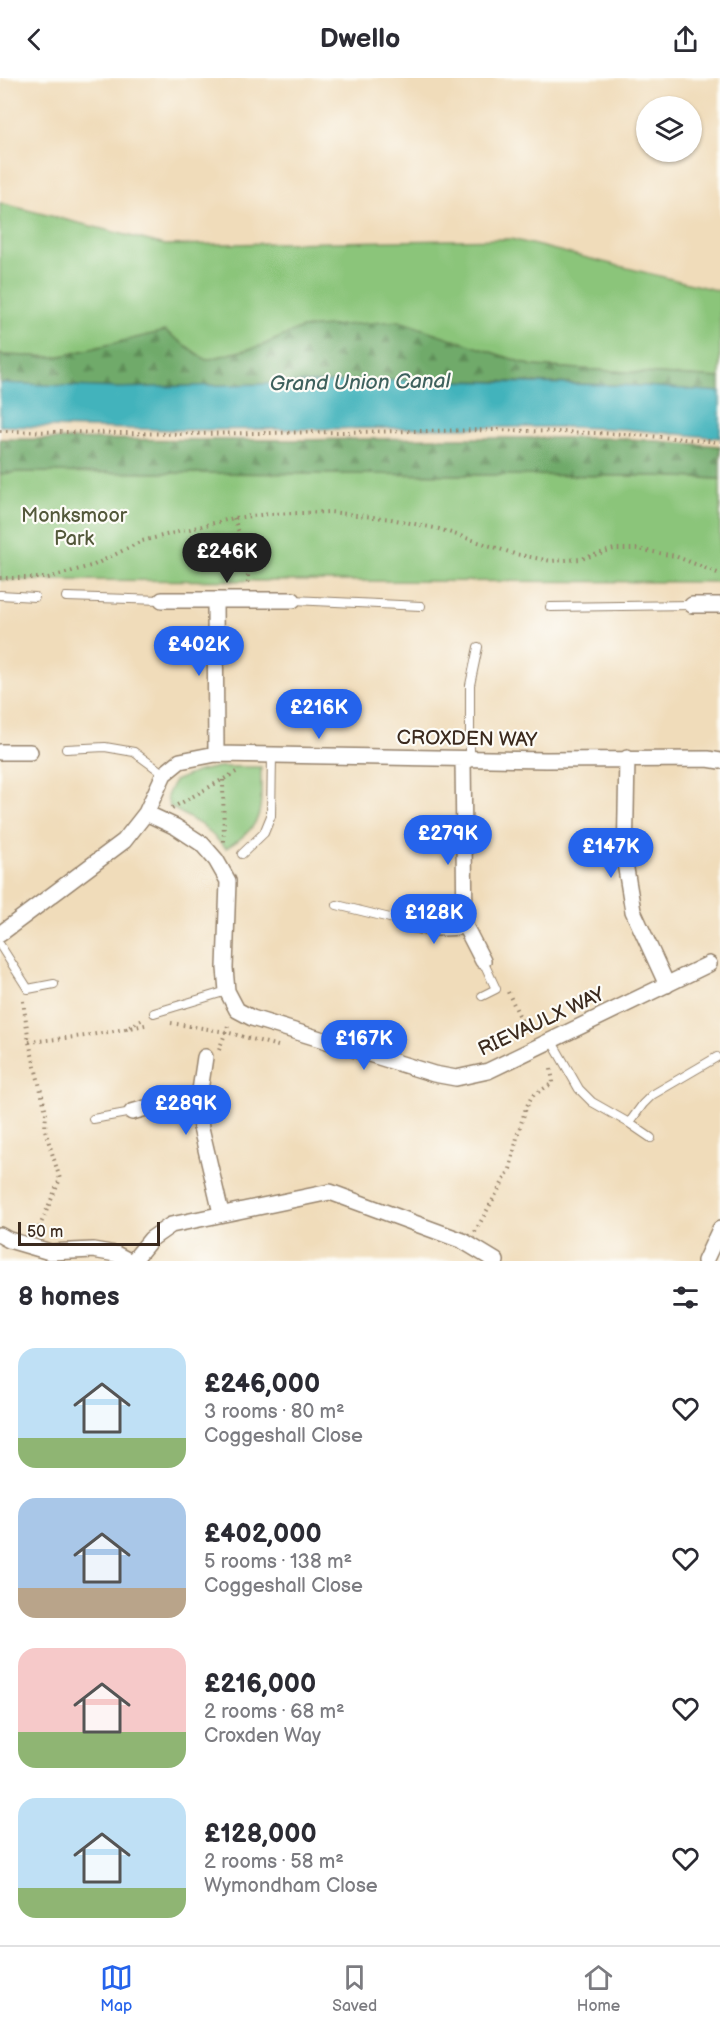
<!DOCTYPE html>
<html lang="en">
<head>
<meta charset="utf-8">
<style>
  body { margin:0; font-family:"Balsamiq Sans",sans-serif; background:#f7f7f7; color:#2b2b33; height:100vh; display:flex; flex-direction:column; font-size:22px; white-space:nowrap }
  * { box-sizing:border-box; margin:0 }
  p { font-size:20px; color:#7c7c81 }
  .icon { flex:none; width:33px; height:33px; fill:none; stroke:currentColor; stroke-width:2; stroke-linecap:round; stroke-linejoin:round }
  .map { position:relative; height:1183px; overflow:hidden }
  .sheet { display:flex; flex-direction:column; background:#fff; flex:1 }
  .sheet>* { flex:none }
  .controls { position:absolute; left:636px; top:18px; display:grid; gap:12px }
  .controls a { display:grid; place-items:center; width:66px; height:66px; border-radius:50%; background:#fff; box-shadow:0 2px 4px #0004; font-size:30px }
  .scale { position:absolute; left:18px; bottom:15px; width:142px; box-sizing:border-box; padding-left:6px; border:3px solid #3b2a1e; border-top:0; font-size:16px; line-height:21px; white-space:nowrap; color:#3b2a1e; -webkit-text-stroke:4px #fdfcf7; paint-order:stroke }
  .price { position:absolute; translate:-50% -51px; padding:0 14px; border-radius:21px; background:#2563eb; color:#fff; font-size:20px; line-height:39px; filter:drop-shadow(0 2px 3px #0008) }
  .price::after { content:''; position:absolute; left:50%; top:36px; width:18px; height:14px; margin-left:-9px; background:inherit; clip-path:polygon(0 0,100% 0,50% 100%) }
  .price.active { background:#222; color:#fff }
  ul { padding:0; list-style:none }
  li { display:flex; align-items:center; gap:18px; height:150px; padding:0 18px }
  li span { display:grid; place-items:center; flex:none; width:168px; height:120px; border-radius:18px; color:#555 }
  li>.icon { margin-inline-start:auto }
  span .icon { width:72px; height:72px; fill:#fffc; stroke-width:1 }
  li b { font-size:26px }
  h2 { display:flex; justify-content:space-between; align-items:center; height:72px; padding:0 18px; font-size:26px }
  header { display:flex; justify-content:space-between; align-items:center; height:78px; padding:0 18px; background:#fff; font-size:27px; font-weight:700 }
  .tab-bar { display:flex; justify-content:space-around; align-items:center; height:84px; border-top:2px solid #e1e1e2; background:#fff; font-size:16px; color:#7c7c81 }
  .tab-bar a { display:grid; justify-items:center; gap:3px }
  .tab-bar .active { color:#2563eb }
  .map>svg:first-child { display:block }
  .green { fill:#8bc57a; stroke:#63784c; stroke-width:1.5 }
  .forest { fill:url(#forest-firs); stroke:#566a44; stroke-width:1.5 }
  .water { fill:#43b3bc; stroke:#3f6e6d; stroke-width:1.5 }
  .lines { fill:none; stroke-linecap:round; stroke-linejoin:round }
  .service-casing { stroke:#96836c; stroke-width:10 }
  .minor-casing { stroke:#96836c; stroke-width:18 }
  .path { stroke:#96836c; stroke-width:4; stroke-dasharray:1.5 4.5; stroke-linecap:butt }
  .service { stroke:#fff; stroke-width:8 }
  .minor { stroke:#fff; stroke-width:15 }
  .labels { text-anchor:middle; stroke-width:4.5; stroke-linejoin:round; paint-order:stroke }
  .park-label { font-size:20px; fill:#53583a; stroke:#fdfcf7 }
  .street-label { font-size:20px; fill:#3b2a1e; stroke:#fdfcf7 }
  .water-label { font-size:21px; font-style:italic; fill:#3e615d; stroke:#fdfcf7 }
</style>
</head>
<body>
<header><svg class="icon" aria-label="back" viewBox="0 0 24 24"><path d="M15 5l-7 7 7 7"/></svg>Dwello<svg class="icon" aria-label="share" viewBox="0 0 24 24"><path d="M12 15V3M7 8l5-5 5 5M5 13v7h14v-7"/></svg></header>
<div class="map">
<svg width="720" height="1183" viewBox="0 0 720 1183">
  <defs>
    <pattern id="forest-firs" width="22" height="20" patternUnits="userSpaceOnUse" patternTransform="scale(1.5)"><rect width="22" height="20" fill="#70aa6a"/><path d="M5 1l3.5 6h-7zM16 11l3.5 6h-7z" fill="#5d8b57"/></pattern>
  </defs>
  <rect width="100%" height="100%" fill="#fdfcf7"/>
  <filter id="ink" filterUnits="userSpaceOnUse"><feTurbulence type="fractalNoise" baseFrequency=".0167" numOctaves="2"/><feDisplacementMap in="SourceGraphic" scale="12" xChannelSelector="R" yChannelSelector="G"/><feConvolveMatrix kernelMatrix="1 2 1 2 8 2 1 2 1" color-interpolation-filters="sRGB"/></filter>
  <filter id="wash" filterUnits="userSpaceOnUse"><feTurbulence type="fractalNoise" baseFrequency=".008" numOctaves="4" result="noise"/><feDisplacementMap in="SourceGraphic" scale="24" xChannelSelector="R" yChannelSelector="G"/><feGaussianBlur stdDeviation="1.35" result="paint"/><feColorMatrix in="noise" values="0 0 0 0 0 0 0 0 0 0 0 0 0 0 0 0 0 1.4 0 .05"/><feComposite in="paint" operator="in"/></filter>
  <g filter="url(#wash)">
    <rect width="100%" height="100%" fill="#f0dcba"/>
    <path class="green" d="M0,125L165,167L511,161L720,213V300L533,288L506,279L302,250L261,268L206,282L165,253L57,279L0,277Z
      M18,394L656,398L720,401V504L0,502V396Z
      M218,689H261C260,732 267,746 226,770L203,748L169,728L167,718L174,703L196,694Z"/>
    <path class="forest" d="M399,243L533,288L720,300V314L644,308L521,304L414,302L117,310L0,305V277L57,279L165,253L206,282L261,268L302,250Z
      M434,360H619L720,368V401L656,398L18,394L0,396V361L296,362Z"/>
    <path class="water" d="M414,302L644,308L720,314V360L624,351L568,349L181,352L0,348V305L117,310Z"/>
  </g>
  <g filter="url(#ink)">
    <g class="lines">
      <defs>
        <path id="service" d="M0,517L35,519
          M66,519L162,522
          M293,522L421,528
          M550,529L692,527
          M66,671L105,669L134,674L164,696
          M470,681V607L478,569
          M242,776L264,755L271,738L272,678
          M337,827L406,844
          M0,867L28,911L54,906
          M482,918L496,911L483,883
          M154,935L227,913
          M551,962L579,1011L592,1024L629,1045L651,1060
          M93,1041L132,1034
          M629,1045L643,1026L652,1017L717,979"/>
        <path id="minor" d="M162,522H293
          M215,522L216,676
          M692,527H720
          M0,674H30
          M627,680L625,785L633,833L667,907
          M463,681L465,848L483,883
          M146,735L176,749L202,766L216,782L228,803L225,890L227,913L237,932L252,940L434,996L456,1000L488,993L709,886
          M406,844C427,851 444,851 465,848
          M0,856L124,763L146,735L164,696L180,683L216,676L546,682L708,681L720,683
          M205,979L198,1026L201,1050L221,1135
          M132,1034L167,1024L198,1026
          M0,1157L9,1162L50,1174L93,1172L116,1176L129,1183
          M133,1183L151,1161L171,1147L330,1114L463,1163L496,1183
          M705,1183L720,1151"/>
      </defs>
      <use href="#service" class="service-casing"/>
      <use href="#minor" class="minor-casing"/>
      <path class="path" d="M0,353L183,356L498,352L624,356L720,364
        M234,440L248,480V506
        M0,500H48L94,487L142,463L234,440L269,436L330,434L391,441L439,451L515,476L551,483L581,481L614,471H637L675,478L720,496
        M223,702L224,767
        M172,730L238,693
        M508,914L528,956
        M23,923L29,964L46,1034L45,1052L60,1101L37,1155
        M171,945L226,954L278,968
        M126,951L149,946
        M29,964L84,958L126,951L143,941
        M219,972L229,945
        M475,1154L510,1091L518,1055L526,1030L532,1018L553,1005L551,991"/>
      <use href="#service" class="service"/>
      <use href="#minor" class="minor"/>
    </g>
  </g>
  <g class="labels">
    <g class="park-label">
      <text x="74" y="444">Monksmoor<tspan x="74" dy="23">Park</tspan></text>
    </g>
    <g class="street-label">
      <text transform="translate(467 660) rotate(1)" y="7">CROXDEN WAY</text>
      <text transform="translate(541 943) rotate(-25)" y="7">RIEVAULX WAY</text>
    </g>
    <g class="water-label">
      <text transform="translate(360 304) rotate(-1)" y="7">Grand Union Canal</text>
    </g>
  </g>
</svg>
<div class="controls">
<a><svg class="icon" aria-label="layers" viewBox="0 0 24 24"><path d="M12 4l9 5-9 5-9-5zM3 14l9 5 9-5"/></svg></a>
</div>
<div class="scale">50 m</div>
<b class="price active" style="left:227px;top:506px">£246K</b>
<b class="price" style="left:199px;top:599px">£402K</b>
<b class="price" style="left:319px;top:662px">£216K</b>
<b class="price" style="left:448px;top:788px">£279K</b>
<b class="price" style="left:611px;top:801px">£147K</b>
<b class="price" style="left:434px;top:867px">£128K</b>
<b class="price" style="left:364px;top:993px">£167K</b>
<b class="price" style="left:186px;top:1058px">£289K</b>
</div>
<section class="sheet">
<h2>8 homes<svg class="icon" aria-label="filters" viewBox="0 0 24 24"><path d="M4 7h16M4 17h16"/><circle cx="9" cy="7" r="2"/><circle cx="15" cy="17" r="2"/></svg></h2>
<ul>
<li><span style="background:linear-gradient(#bfe0f5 75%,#8fb573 0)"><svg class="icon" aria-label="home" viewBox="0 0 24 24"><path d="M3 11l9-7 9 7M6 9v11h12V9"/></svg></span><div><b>£246,000</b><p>3 rooms · 80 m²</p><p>Coggeshall Close</p></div><svg class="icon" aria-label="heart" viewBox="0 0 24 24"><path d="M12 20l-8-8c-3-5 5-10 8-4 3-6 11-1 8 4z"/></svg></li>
<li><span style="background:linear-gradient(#a9c7e8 75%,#b9a48a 0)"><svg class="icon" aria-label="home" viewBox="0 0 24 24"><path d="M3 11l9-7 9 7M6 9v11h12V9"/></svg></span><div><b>£402,000</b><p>5 rooms · 138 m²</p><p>Coggeshall Close</p></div><svg class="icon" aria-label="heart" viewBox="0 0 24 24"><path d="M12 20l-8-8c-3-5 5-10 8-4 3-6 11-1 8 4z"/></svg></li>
<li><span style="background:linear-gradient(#f6c9c9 70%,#8fb573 0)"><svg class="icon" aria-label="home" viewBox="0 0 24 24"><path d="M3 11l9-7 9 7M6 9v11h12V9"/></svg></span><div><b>£216,000</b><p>2 rooms · 68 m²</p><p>Croxden Way</p></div><svg class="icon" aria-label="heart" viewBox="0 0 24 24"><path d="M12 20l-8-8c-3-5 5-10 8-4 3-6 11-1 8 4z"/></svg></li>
<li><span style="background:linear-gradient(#bfe0f5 75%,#8fb573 0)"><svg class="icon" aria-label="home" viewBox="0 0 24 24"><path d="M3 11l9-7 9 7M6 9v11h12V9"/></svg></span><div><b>£128,000</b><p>2 rooms · 58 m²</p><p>Wymondham Close</p></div><svg class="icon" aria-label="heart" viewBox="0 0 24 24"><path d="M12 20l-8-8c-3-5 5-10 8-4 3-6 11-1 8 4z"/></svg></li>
</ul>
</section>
<nav class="tab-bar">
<a class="active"><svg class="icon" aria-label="map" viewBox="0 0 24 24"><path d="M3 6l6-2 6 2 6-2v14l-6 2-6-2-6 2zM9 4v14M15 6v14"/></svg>Map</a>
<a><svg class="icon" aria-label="saved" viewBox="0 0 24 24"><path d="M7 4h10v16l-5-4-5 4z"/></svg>Saved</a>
<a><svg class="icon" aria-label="home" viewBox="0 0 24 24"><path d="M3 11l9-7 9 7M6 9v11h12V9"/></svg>Home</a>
</nav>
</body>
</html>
